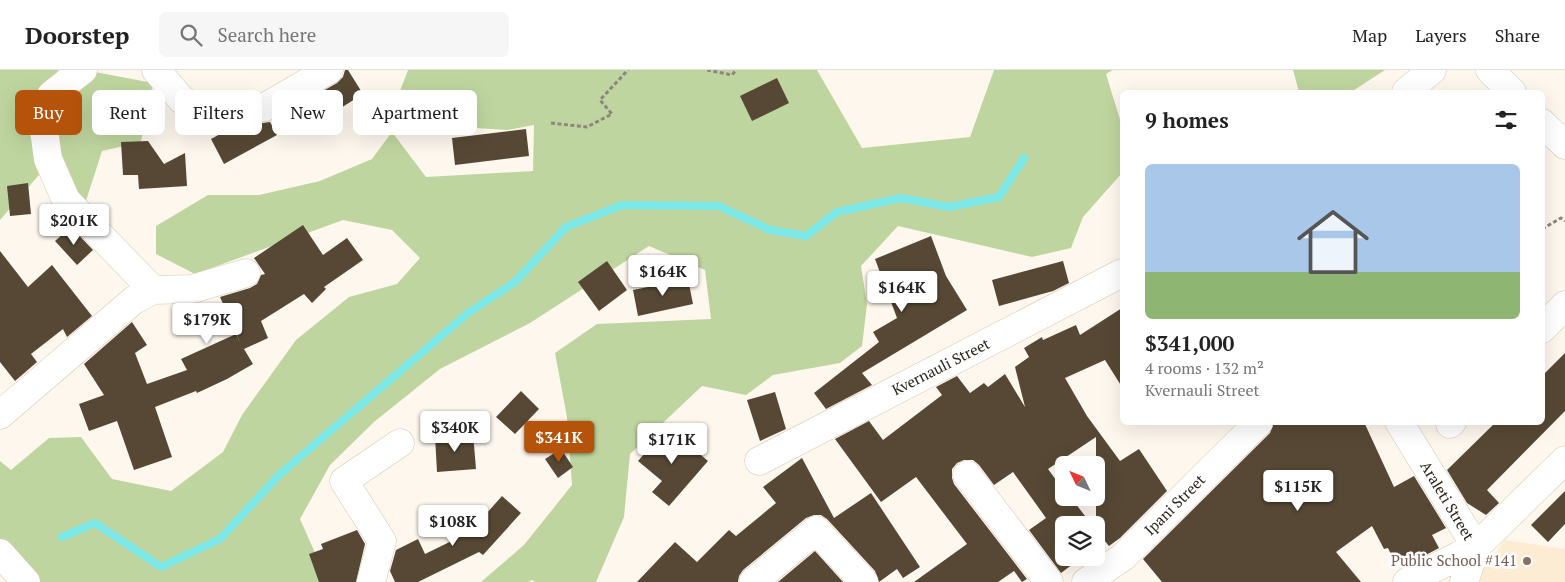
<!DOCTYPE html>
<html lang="en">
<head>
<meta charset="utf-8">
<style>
  body { margin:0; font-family:"PT Serif",serif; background:#f6f6f6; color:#222; height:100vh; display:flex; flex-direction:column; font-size:19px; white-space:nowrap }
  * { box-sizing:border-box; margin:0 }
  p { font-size:16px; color:#767676 }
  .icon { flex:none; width:28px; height:28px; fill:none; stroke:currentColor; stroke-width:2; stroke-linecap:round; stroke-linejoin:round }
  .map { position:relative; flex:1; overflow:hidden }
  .panel { position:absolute; left:1120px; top:20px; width:425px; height:335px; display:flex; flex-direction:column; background:#fff; border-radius:8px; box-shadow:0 5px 20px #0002 }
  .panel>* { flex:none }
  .top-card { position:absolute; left:15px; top:20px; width:475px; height:45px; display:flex; gap:10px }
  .needle { width:32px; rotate:313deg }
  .fabs { position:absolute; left:1055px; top:386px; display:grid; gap:10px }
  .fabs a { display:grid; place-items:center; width:50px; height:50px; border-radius:8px; background:#fff; box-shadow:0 5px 20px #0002; font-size:25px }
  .price { position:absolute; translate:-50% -42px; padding:0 11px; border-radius:5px; background:#fff; color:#222; font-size:16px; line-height:32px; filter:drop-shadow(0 1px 2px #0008) }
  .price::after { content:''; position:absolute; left:50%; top:30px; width:15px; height:11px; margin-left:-8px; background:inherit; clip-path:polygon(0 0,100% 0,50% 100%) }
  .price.current { background:#b45309; color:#fff }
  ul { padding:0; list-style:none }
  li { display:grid; align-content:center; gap:10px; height:265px; padding:0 25px }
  li span { display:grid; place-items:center; height:155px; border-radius:8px; color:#555 }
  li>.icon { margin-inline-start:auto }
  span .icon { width:90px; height:90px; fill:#fffc; stroke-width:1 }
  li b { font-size:21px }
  h2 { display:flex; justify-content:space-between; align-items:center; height:60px; padding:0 25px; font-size:21px }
  .tag { padding:0 18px; border-radius:8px; background:#fff; box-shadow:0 5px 20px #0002; font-size:18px; line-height:45px }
  .tag.current { background:#b45309; color:#fff }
  header { display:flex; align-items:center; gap:30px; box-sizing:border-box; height:70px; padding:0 25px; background:#fff; border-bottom:1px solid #e0e0e0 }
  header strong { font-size:24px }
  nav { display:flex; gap:28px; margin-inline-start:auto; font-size:18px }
  .search { width:350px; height:45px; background:#f6f6f6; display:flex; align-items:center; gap:12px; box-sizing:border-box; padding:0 18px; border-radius:8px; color:#767676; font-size:19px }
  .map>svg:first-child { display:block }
  .built { fill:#fdecd4 }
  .green { fill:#bfd59f }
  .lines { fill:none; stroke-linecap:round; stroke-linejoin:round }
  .stream { stroke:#7ce8e8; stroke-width:8 }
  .building { fill:#564834 }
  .minor-casing { stroke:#d7c7b0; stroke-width:29 }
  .major-casing { stroke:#d7c7b0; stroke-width:29 }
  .path { stroke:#8c867d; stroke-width:3; stroke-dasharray:4 2.5; stroke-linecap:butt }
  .minor { stroke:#fff; stroke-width:28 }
  .major { stroke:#fff; stroke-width:28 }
  .education-dot { fill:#8d6e63; stroke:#fff; stroke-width:2 }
  .labels { text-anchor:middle; stroke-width:5; stroke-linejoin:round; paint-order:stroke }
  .street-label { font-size:15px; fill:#2a241b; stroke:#fff }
  .education-label { font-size:15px; fill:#785e54; stroke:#fff; text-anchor:end }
</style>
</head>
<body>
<header>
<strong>Doorstep</strong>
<div class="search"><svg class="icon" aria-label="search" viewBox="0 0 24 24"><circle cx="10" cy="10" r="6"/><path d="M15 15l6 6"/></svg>Search here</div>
<nav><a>Map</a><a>Layers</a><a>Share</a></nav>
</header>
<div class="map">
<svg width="1565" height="512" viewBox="0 0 1565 512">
  <rect width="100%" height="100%" fill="#fef7ee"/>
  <path class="built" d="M1505,470L1565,479V512H1480V504Z"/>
  <path class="green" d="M0,0H58L36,52L45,98L0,150Z
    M408,0H817L862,78L970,67L994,0H1113L1106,4L1122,56V103L1083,147L1071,178L1032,187L898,156L861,196L867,234L862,276L840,293L773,305L746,325L702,316L630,384L624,447L596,512H535L532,510L528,512H481L524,475L572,415L567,347L555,283L597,254L711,249L705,200L649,176L530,253L440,299L374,352L330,395L300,449L328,512H32L0,474V391L11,400L49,368L81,367L112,409L171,421L223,382L242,345L296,270L349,227L397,214L420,188L392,160L343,150L195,204L156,184V156L208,125H259L320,111L372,89L392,62L426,107L533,101L534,55L508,60L459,57L397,29Z
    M1293,0H1385L1351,22H1299Z
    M95,2L153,13L141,72L102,81L85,134L58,95L52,57L63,28Z"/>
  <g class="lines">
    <path class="stream" d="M62,467L95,453L161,497L220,469L279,405L468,243L515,212L566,157L622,135L719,136L770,160L806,166L837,142L901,128L949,137L999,127L1024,88"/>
  </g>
  <path class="building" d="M345,0H348L363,24L320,51L307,30L337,13L343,7Z
    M777,8L789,33L752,51L740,26Z
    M270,52L277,65L224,94L211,69L233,57Z
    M526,59L529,86L455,95L452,68Z
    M148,71L164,94L185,83L187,116L139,119L138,105H123L121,72Z
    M28,113L31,144L10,146L7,116Z
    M303,155L323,185L347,168L363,190L324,217L326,219L312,233L304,224L261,251L268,268L244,279L253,294L227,309L197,323L196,321L155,337L172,387L134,400L117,351L89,361L79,334L104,325L84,294L132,252L147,275L135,283L147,314L187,300L181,289L236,264L240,272L220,227L250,218L257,214L261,205L265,204L254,188Z
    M71,157L93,180L77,195L55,171Z
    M931,166L946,206L967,240L862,303L872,315L826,339L814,323L879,272L873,262L897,248L875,189Z
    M0,181L28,217L52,195L92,246L67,267L63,259L31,284L37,292L15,311L0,292Z
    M607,191L627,220L599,241L578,212Z
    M1063,191L1069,213L1053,221L999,236L992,210Z
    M688,209L693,234L638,246L633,220Z
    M1122,238V317L1105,290L1065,308L1087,346L1120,391L1139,379L1167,421L1120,468L1109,476L1104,470L1096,476V367L1048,399L1064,421V428H1068L1070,430L1072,429L1092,455H1064V488H1081L1061,503L1029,460L1046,448L1013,402L994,415L979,395L973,390H964L957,393L952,399V408L954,414L1027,509L1022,512L1014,501L998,512H914L967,474L916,407L881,432L835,369L869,351L883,370L942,325L936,317L957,306L970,323L984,313L988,317L1005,304L1025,337L1015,297L1029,287L1024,278L1042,267L1043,270L1076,255L1080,265Z
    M1565,283V341L1487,420L1499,433L1486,445L1467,433L1447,400L1496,352H1542V306Z
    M521,321L539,339L515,364L496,347Z
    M775,322L786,359L760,371L747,330Z
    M1274,352H1364L1394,417L1414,406L1446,458L1432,465L1439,478L1407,495L1403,488L1395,493L1388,478L1384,479L1372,456L1336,482L1361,512H1162L1143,489L1270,363Z
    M668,357L708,391L669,436L652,422L662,411L638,391Z
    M473,363L476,399L437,402L435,366Z
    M561,379L573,397L558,408L545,389Z
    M802,388L834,448L871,423L920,497L903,508L897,499L879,512L875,501L827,449L821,445H814L806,448L743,500L739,506L738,512H637L675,472L697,492L729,460L736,466L776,433L763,417Z
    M1565,421V454L1548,472L1531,455Z
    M502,426L521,443L483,485L479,482L418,512H395L390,501L396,480L418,469L425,484L470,462Z
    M357,460L365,474L356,512H319L309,484L323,479L321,474Z
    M815,481L843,512H778Z"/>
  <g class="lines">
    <defs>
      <path id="minor" d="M83,0L51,25L43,53L48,89L66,130L153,220
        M156,0L182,30L209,44L265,37L329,0
        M1406,22L1432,0
        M1542,259L1565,235
        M0,345L134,230L153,220L192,219L246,203
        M1399,352L1476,477L1464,512
        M1450,354L1452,352
        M759,391L1122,203
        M967,405L1049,512
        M0,483L26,512
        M371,512L382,471L344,411L400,373
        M753,512L816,460L864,512
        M1086,512L1123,487L1259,352
        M1407,512L1476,477L1565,390"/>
      <path id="major" d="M1490,0L1512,22
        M1542,53L1565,75"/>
    </defs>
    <use href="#minor" class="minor-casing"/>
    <use href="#major" class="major-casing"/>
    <path class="path" d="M707,0L732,5L736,0
      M551,53L587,57L612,44L600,30L628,0
      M1542,159L1561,148L1565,151"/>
    <use href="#minor" class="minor"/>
    <use href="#major" class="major"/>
  </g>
  <circle class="education-dot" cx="1527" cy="491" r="5"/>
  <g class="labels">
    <g class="street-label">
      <text transform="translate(941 297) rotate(-27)" y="5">Kvernauli Street</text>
      <text transform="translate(1447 431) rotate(59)" y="5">Araleti Street</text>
      <text transform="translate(1175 435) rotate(-45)" y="5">Ipani Street</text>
    </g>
    <g class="education-label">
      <text x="1517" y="496">Public School #141</text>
    </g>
  </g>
</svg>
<div class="fabs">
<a><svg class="needle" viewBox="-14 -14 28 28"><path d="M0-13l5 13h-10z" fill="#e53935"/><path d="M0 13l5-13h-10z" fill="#767676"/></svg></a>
<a><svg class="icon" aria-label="layers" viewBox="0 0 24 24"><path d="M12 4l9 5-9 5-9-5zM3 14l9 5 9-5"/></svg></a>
</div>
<b class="price" style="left:74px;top:176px">$201K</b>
<b class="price" style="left:663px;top:227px">$164K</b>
<b class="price" style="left:902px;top:243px">$164K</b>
<b class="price" style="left:207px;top:275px">$179K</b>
<b class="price" style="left:455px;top:383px">$340K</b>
<b class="price current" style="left:559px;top:393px">$341K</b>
<b class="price" style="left:672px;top:395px">$171K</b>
<b class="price" style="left:1298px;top:442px">$115K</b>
<b class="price" style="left:453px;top:477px">$108K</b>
<div class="top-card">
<a class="tag current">Buy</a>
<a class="tag">Rent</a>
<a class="tag">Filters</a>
<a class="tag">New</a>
<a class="tag">Apartment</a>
</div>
<section class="panel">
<h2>9 homes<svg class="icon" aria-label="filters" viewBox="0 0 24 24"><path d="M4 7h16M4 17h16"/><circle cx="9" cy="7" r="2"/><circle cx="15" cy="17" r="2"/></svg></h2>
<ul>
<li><span style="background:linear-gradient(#a9c7e8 70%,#8fb573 0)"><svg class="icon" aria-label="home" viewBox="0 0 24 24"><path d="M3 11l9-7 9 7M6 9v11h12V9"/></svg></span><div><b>$341,000</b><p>4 rooms · 132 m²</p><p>Kvernauli Street</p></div></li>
</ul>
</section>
</div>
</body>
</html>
